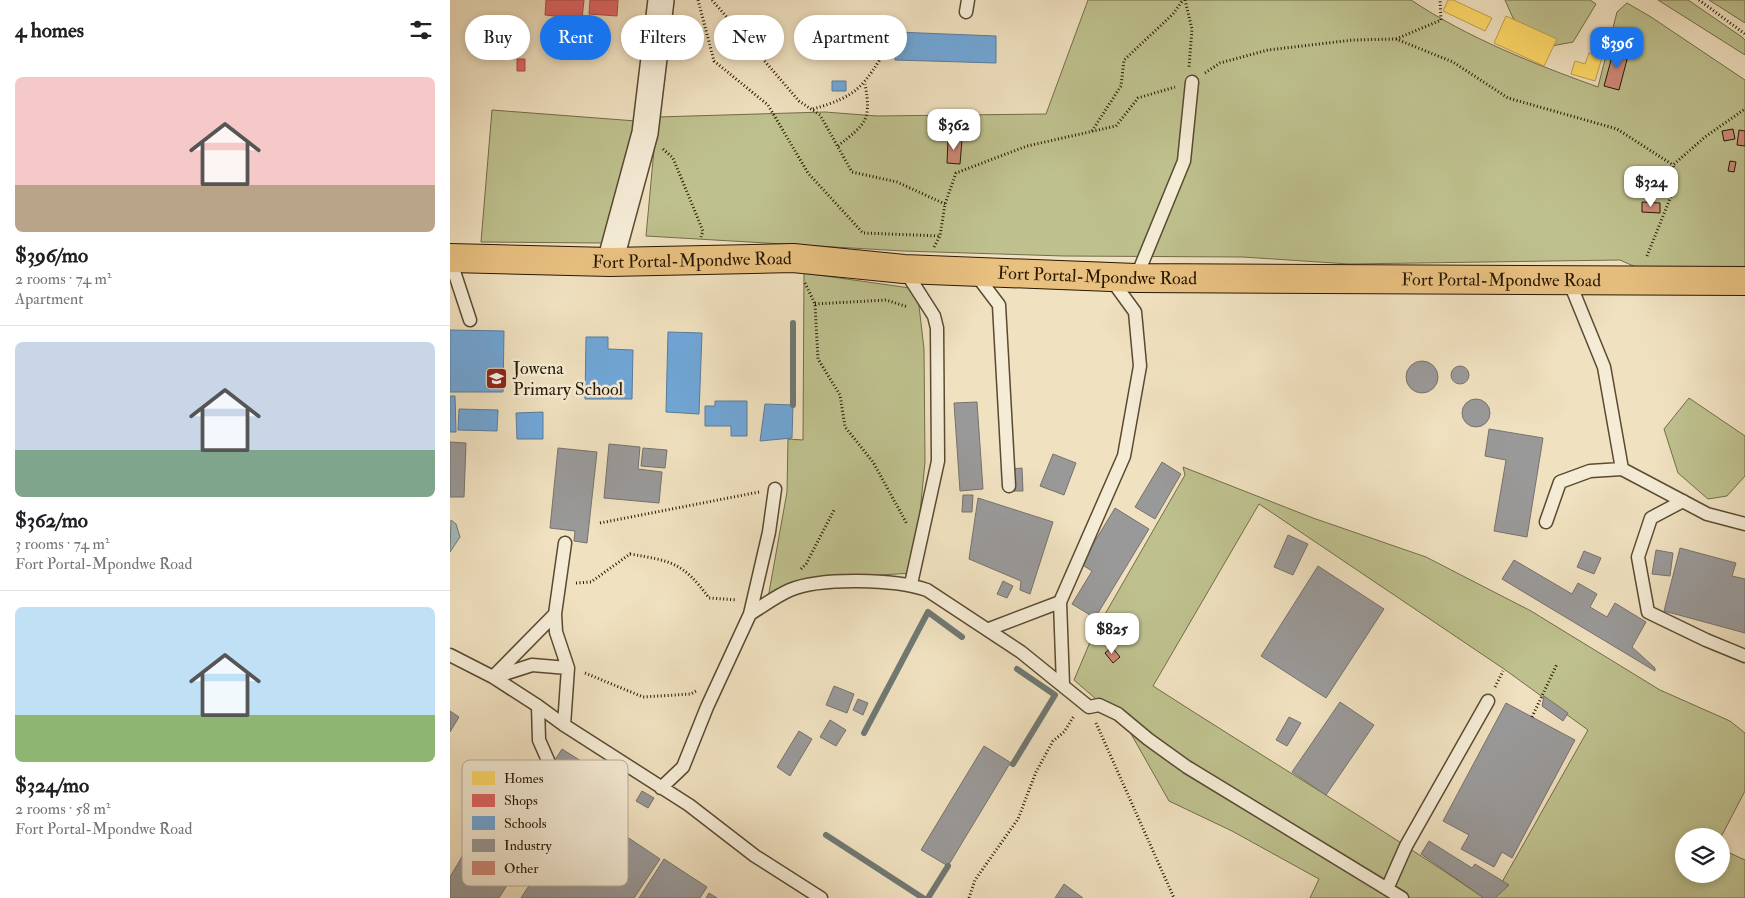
<!DOCTYPE html>
<html lang="en">
<head>
<meta charset="utf-8">
<style>
  body { margin:0; font-family:"IM FELL Double Pica",serif; background:#f2f2f2; color:#202124; height:100vh; display:flex; flex-direction:column; font-size:19px; white-space:nowrap }
  * { box-sizing:border-box; margin:0 }
  p { font-size:16px; color:#757577 }
  .icon { flex:none; width:28px; height:28px; fill:none; stroke:currentColor; stroke-width:2; stroke-linecap:round; stroke-linejoin:round }
  .map { position:relative; flex:1; overflow:hidden }
  .side { display:flex; flex-direction:column; background:#fff; width:450px }
  .side>* { flex:none }
  .guide { position:absolute; left:15px; top:15px; width:475px; height:45px; display:flex; gap:10px }
  .buttons { position:absolute; left:1225px; top:828px; display:grid; gap:10px }
  .buttons a { display:grid; place-items:center; width:55px; height:55px; border-radius:50%; background:#fff; box-shadow:0 2px 8px #0003; font-size:25px }
  .price { position:absolute; translate:-50% -42px; padding:0 11px; border-radius:10px; background:#fff; color:#222; font-size:16px; line-height:32px; filter:drop-shadow(0 1px 2px #0008) }
  .price::after { content:''; position:absolute; left:50%; top:30px; width:15px; height:11px; margin-left:-8px; background:inherit; clip-path:polygon(0 0,100% 0,50% 100%) }
  .price.current { background:#1a73e8; color:#fff }
  ul { padding:0; list-style:none }
  li { display:grid; align-content:center; gap:10px; height:265px; padding:0 15px }
  li+li { border-top:1px solid #e0e0e0 }
  li span { display:grid; place-items:center; height:155px; border-radius:8px; color:#555 }
  li>.icon { margin-inline-start:auto }
  span .icon { width:90px; height:90px; fill:#fffc; stroke-width:1 }
  li b { font-size:21px }
  h2 { display:flex; justify-content:space-between; align-items:center; height:60px; padding:0 15px; font-size:21px }
  .tag { padding:0 18px; border-radius:22px; background:#fff; box-shadow:0 2px 8px #0003; font-size:18px; line-height:45px }
  .tag.current { background:#1a73e8; color:#fff }
  main { display:flex; flex:1; min-height:0 }
  .map>svg:first-child { display:block }
  .green { fill:#bec18e; stroke:#736c48 }
  .water { fill:#a0babe; stroke:#707973 }
  .homes { fill:#ffd966; stroke:#be9f48 }
  .shops { fill:#e06666; stroke:#a94e48 }
  .schools { fill:#6fa8dc; stroke:#5a7c9b }
  .industry { fill:#999; stroke:#77726c }
  .lines { fill:none; stroke-linecap:round; stroke-linejoin:round }
  .stream { stroke:#707973; stroke-width:6 }
  .building { fill:#cf8a79; stroke:#281702 }
  .lane-casing { stroke:#5a4a32; stroke-width:15 }
  .street-casing { stroke:#5a4a32; stroke-width:28 }
  .highway-casing { stroke:#281702; stroke-width:30 }
  .path { stroke:#281702; stroke-width:3; stroke-dasharray:1 2.5; stroke-linecap:butt }
  .lane { stroke:#f5ecd6; stroke-width:12 }
  .street { stroke:#f5ecd6; stroke-width:25 }
  .highway { stroke:#e8c080; stroke-width:28 }
  .labels { text-anchor:middle; stroke-width:5; stroke-linejoin:round; paint-order:stroke }
  .street-label { font-size:18px; fill:#281702; stroke:#f5ecd6 }
  .poi-label { font-size:18px; fill:#281702; stroke:#f5ecd6; text-anchor:start }
  .key { fill:#f5ecd6; stroke:#b8ac96; stroke-width:1 }
  .key-label { font-size:14px; fill:#281702 }
</style>
</head>
<body>
<main>
<section class="side">
<h2>4 homes<svg class="icon" aria-label="filters" viewBox="0 0 24 24"><path d="M4 7h16M4 17h16"/><circle cx="9" cy="7" r="2"/><circle cx="15" cy="17" r="2"/></svg></h2>
<ul>
<li><span style="background:linear-gradient(#f6c9c9 70%,#b9a48a 0)"><svg class="icon" aria-label="home" viewBox="0 0 24 24"><path d="M3 11l9-7 9 7M6 9v11h12V9"/></svg></span><div><b>$396/mo</b><p>2 rooms · 74 m²</p><p>Apartment</p></div></li>
<li><span style="background:linear-gradient(#c9d6e8 70%,#7fa58c 0)"><svg class="icon" aria-label="home" viewBox="0 0 24 24"><path d="M3 11l9-7 9 7M6 9v11h12V9"/></svg></span><div><b>$362/mo</b><p>3 rooms · 74 m²</p><p>Fort Portal-Mpondwe Road</p></div></li>
<li><span style="background:linear-gradient(#bfe0f5 70%,#8fb573 0)"><svg class="icon" aria-label="home" viewBox="0 0 24 24"><path d="M3 11l9-7 9 7M6 9v11h12V9"/></svg></span><div><b>$324/mo</b><p>2 rooms · 58 m²</p><p>Fort Portal-Mpondwe Road</p></div></li>
</ul>
</section>
<div class="map">
<svg width="1295" height="898" viewBox="0 0 1295 898">
  <rect width="100%" height="100%" fill="#f0e1c0"/>
  <filter id="stains"><feTurbulence type="fractalNoise" baseFrequency=".004" numOctaves="4"/><feColorMatrix values="0 0 0 0 .2 0 0 0 0 .09 0 0 0 0 .02 0 0 0 .5 -.17"/></filter>
  <radialGradient id="worn" r=".72"><stop offset=".6" stop-color="#630" stop-opacity="0"/><stop offset="1" stop-color="#630" stop-opacity=".3"/></radialGradient>
  <path class="green" d="M638,0H961C1018,38 1084,64 1148,87L1167,12L1177,3L1201,17L1295,80V268L1190,269L1170,260L899,264L793,257L614,256L453,251L196,236L207,117L375,112L427,116L596,114Z
    M1055,0H1140L1146,4L1123,42L1096,47L1063,18Z
    M1208,0H1238L1241,2L1292,37L1295,40V55Z
    M1259,0H1295V23Z
    M42,110L186,121L165,232L151,243L31,242Z
    M354,273L467,289L474,349L475,462L464,573L377,578L318,598L337,492L338,439L353,440Z
    M1239,398L1295,436V476L1277,496L1258,499L1228,473L1214,429Z
    M733,467L863,518L976,557L1081,611L1210,690L1280,721L1295,733V791L1271,837L1234,836V874H1271V849L1295,860V898H1043L1138,730L1054,669L809,504L703,686C813,757 926,824 1034,898H860L869,879L782,831L719,801L676,725L624,680L643,635L735,475Z"/>
  <path class="water" d="M1,520L6,524L10,537L0,552Z"/>
  <path class="homes" d="M998,0H1003L1042,18L1035,31L993,11Z
    M1056,16L1107,39L1094,66L1044,43Z
    M1139,53L1152,58L1145,81L1121,74L1125,61L1135,64Z"/>
  <path class="shops" d="M96,0H134L132,19L95,15Z
    M140,0H168L167,16L139,14Z
    M67,59H75V71H67Z"/>
  <path class="schools" d="M446,32L546,36V63L445,60Z
    M382,81H396V91H382Z
    M0,330L54,331L53,392H0Z
    M218,332L252,333L249,414L216,412Z
    M136,337H158V349L183,350L182,399H135Z
    M0,396H5L6,432H0Z
    M265,401H297V436H281V426H255V406H265Z
    M315,404L343,405L342,438L310,441Z
    M9,409L48,410L47,431L8,430Z
    M93,412V439H67L66,413Z"/>
  <path class="industry" d="M956 377a16 16 0 1 1 32 0a16 16 0 1 1-32 0Z
    M1001 375a9 9 0 1 1 18 0a9 9 0 1 1-18 0Z
    M1012 413a14 14 0 1 1 28 0a14 14 0 1 1-28 0Z
    M527,402L533,489L510,491L504,403Z
    M1039,429L1093,438L1077,537L1044,531L1056,460L1035,456Z
    M0,442L16,443L14,497H0Z
    M159,444L190,447L188,469L212,472L209,503L154,498Z
    M108,448L147,452L137,543L124,541L125,531L100,528Z
    M193,448L217,450L215,468L191,466Z
    M603,454L626,463L614,495L590,486Z
    M712,462L731,474L705,519L685,507Z
    M572,468L573,491H563L561,469Z
    M513,495H523L522,512H512Z
    M528,498L603,522L580,594L570,590L571,581L519,559Z
    M665,508L699,529L645,618L622,604L642,571L631,564Z
    M838,535L858,544L843,575L824,567Z
    M1230,548L1286,563L1282,576L1295,579V633L1214,611Z
    M1206,550L1223,553L1220,576L1202,574Z
    M1134,551L1151,558L1144,574L1127,567Z
    M1064,560L1122,594L1128,583L1147,594L1140,607L1157,617L1165,603L1196,622L1182,647L1205,668V671L1052,579Z
    M868,566L934,609L876,698L811,656Z
    M553,581L563,586L557,598L547,594Z
    M384,686L404,694L397,713L376,705Z
    M1094,696L1118,713L1113,721L1092,706Z
    M408,699L418,703L413,715L403,710Z
    M890,702L924,725L876,795L842,772Z
    M1056,703L1125,740L1062,858L1052,852L1044,867L1011,849L1019,835L993,821Z
    M0,711L9,717L0,732Z
    M839,717L851,723L837,746L826,740Z
    M380,720L396,730L386,746L370,737Z
    M349,731L362,739L340,776L327,767Z
    M534,746L563,764L559,765L498,866L471,850Z
    M112,749L139,766L132,777L105,760Z
    M192,791L204,798L198,808L186,801Z
    M131,806L210,859L184,898H71Z
    M979,841L1022,868L1025,864L1059,885L1045,898H1034L971,854Z
    M16,850L61,879L49,898H0V877Z
    M214,859L257,887L250,898H189Z
    M614,884L633,898H605Z
    M259,893L267,898H256Z"/>
  <g class="lines">
    <path class="stream" d="M343,323V405
      M414,733L478,612L512,637
      M563,764L605,695L567,669
      M376,835L473,898
      M478,898L498,866"/>
  </g>
  <path class="building" d="M1164,49L1179,52L1169,90L1154,86Z
    M1283,129L1285,139L1274,141L1272,131Z
    M1289,130L1295,131V146L1287,145Z
    M498,139L512,140L510,164L497,163Z
    M1280,161L1286,162L1284,172L1278,171Z
    M1192,202L1210,203V213L1192,212Z
    M662,647L670,657L663,663L655,653Z"/>
  <g class="lines">
    <defs>
      <path id="lane" d="M516,12L518,0
        M0,259L20,320
        M454,269L484,316L487,328L488,461L461,584
        M524,272L549,305L559,486
        M686,278L734,161L742,82
        M1119,281L1154,367L1172,469
        M1233,501L1201,518L1188,557L1198,612L1256,640L1295,656
        M1096,522L1110,482L1140,471L1172,469L1257,514L1295,524
        M300,614C313,606 326,596 340,590C371,577 445,579 477,590L571,652L639,707L649,705L668,714L698,739L737,767L952,898
        M539,629L610,602
        M0,655L43,677L88,706L114,725L239,805L305,856L371,898
        M43,677L105,614
        M45,677L82,665L118,668
        M613,685L610,602L674,456L690,366L685,312L661,279
        M88,706L89,740L104,774
        M114,725L118,668L106,632L105,614L115,543
        M211,788L233,767L257,707L300,614L319,532L325,489
        M937,889L956,846L1038,701"/>
      <path id="street" d="M160,262L195,133L211,0"/>
      <g id="highway">
        <path id="s1" d="M0,258L160,262L343,258L454,269L686,278L1295,281"/>
      </g>
    </defs>
    <use href="#lane" class="lane-casing"/>
    <use href="#street" class="street-casing"/>
    <use href="#highway" class="highway-casing"/>
    <path class="path" d="M248,0L264,61L318,105L358,173L413,233L490,236
      M262,0L349,101L370,115L402,172L447,182L495,204
      M735,0L742,29L739,67
      M1249,0L1295,34
      M946,39L991,20L990,0
      M755,73L770,63L818,50L903,40L946,39L1003,62L1058,98L1167,129L1223,165
      M363,109C409,96 413,86 438,47
      M642,131L671,86L674,60L723,14L733,0
      M388,146C415,124 422,121 415,84
      M213,149L223,158L253,231L251,237
      M484,247L490,236L495,204L506,173L577,146L666,126L688,98L725,87
      M1197,256L1226,184L1223,165L1255,137L1295,109
      M355,283L365,304L368,359L390,395L395,427L423,462L457,524
      M365,304L436,300L458,307
      M150,523L309,492
      M351,569L356,564L384,510
      M126,583L141,582L180,554C221,561 233,562 259,598L287,600
      M135,673L193,697L241,694L246,691
      M1045,687L1053,671
      M1082,717L1107,664
      M646,723L724,898
      M519,898L525,880L568,819L586,772L603,741L614,732L624,716"/>
    <use href="#lane" class="lane"/>
    <use href="#street" class="street"/>
    <use href="#highway" class="highway"/>
  </g>
  <defs>
    <symbol id="school-square" viewBox="-11 -11 22 22"><rect x="-9" y="-9" width="18" height="18" rx="4" fill="#8f2418" stroke="#f5ecd6"/><path d="M0-5L7-2L0 1L-7-2ZM-4 1L0 2.5L4 1V4Q0 6-4 4Z" fill="#fff"/></symbol>
  </defs>
  <g fill-rule="evenodd">
    <use href="#school-square" x="34" y="366" width="25" height="25"/>
  </g>
  <g class="labels">
    <g class="street-label">
      <text dy="6" stroke="none"><textPath href="#s1" startOffset="242">Fort Portal-Mpondwe Road</textPath></text>
      <text dy="6" stroke="none"><textPath href="#s1" startOffset="648">Fort Portal-Mpondwe Road</textPath></text>
      <text dy="6" stroke="none"><textPath href="#s1" startOffset="1052">Fort Portal-Mpondwe Road</textPath></text>
    </g>
    <g class="poi-label">
      <text x="63" y="374">Jowena<tspan x="63" dy="21">Primary School</tspan></text>
    </g>
  </g>
  <rect x="12" y="760" width="166" height="126" rx="8" class="key"/>
  <rect x="22" y="771" width="23" height="14" fill="#ffd966"/>
  <rect x="22" y="794" width="23" height="13" fill="#e06666"/>
  <rect x="22" y="816" width="23" height="14" fill="#6fa8dc"/>
  <rect x="22" y="839" width="23" height="13" fill="#999"/>
  <rect x="22" y="861" width="23" height="14" fill="#cf8a79"/>
  <g class="key-label">
    <text x="54" y="783">Homes</text>
    <text x="54" y="805">Shops</text>
    <text x="54" y="828">Schools</text>
    <text x="54" y="850">Industry</text>
    <text x="54" y="873">Other</text>
  </g>
  <rect width="100%" height="100%" filter="url(#stains)"/>
  <rect width="100%" height="100%" fill="url(#worn)"/>
</svg>
<div class="buttons">
<a><svg class="icon" aria-label="layers" viewBox="0 0 24 24"><path d="M12 4l9 5-9 5-9-5zM3 14l9 5 9-5"/></svg></a>
</div>
<b class="price current" style="left:1167px;top:69px">$396</b>
<b class="price" style="left:504px;top:151px">$362</b>
<b class="price" style="left:1201px;top:208px">$324</b>
<b class="price" style="left:662px;top:655px">$825</b>
<div class="guide">
<a class="tag">Buy</a>
<a class="tag current">Rent</a>
<a class="tag">Filters</a>
<a class="tag">New</a>
<a class="tag">Apartment</a>
</div>
</div>
</main>
</body>
</html>
